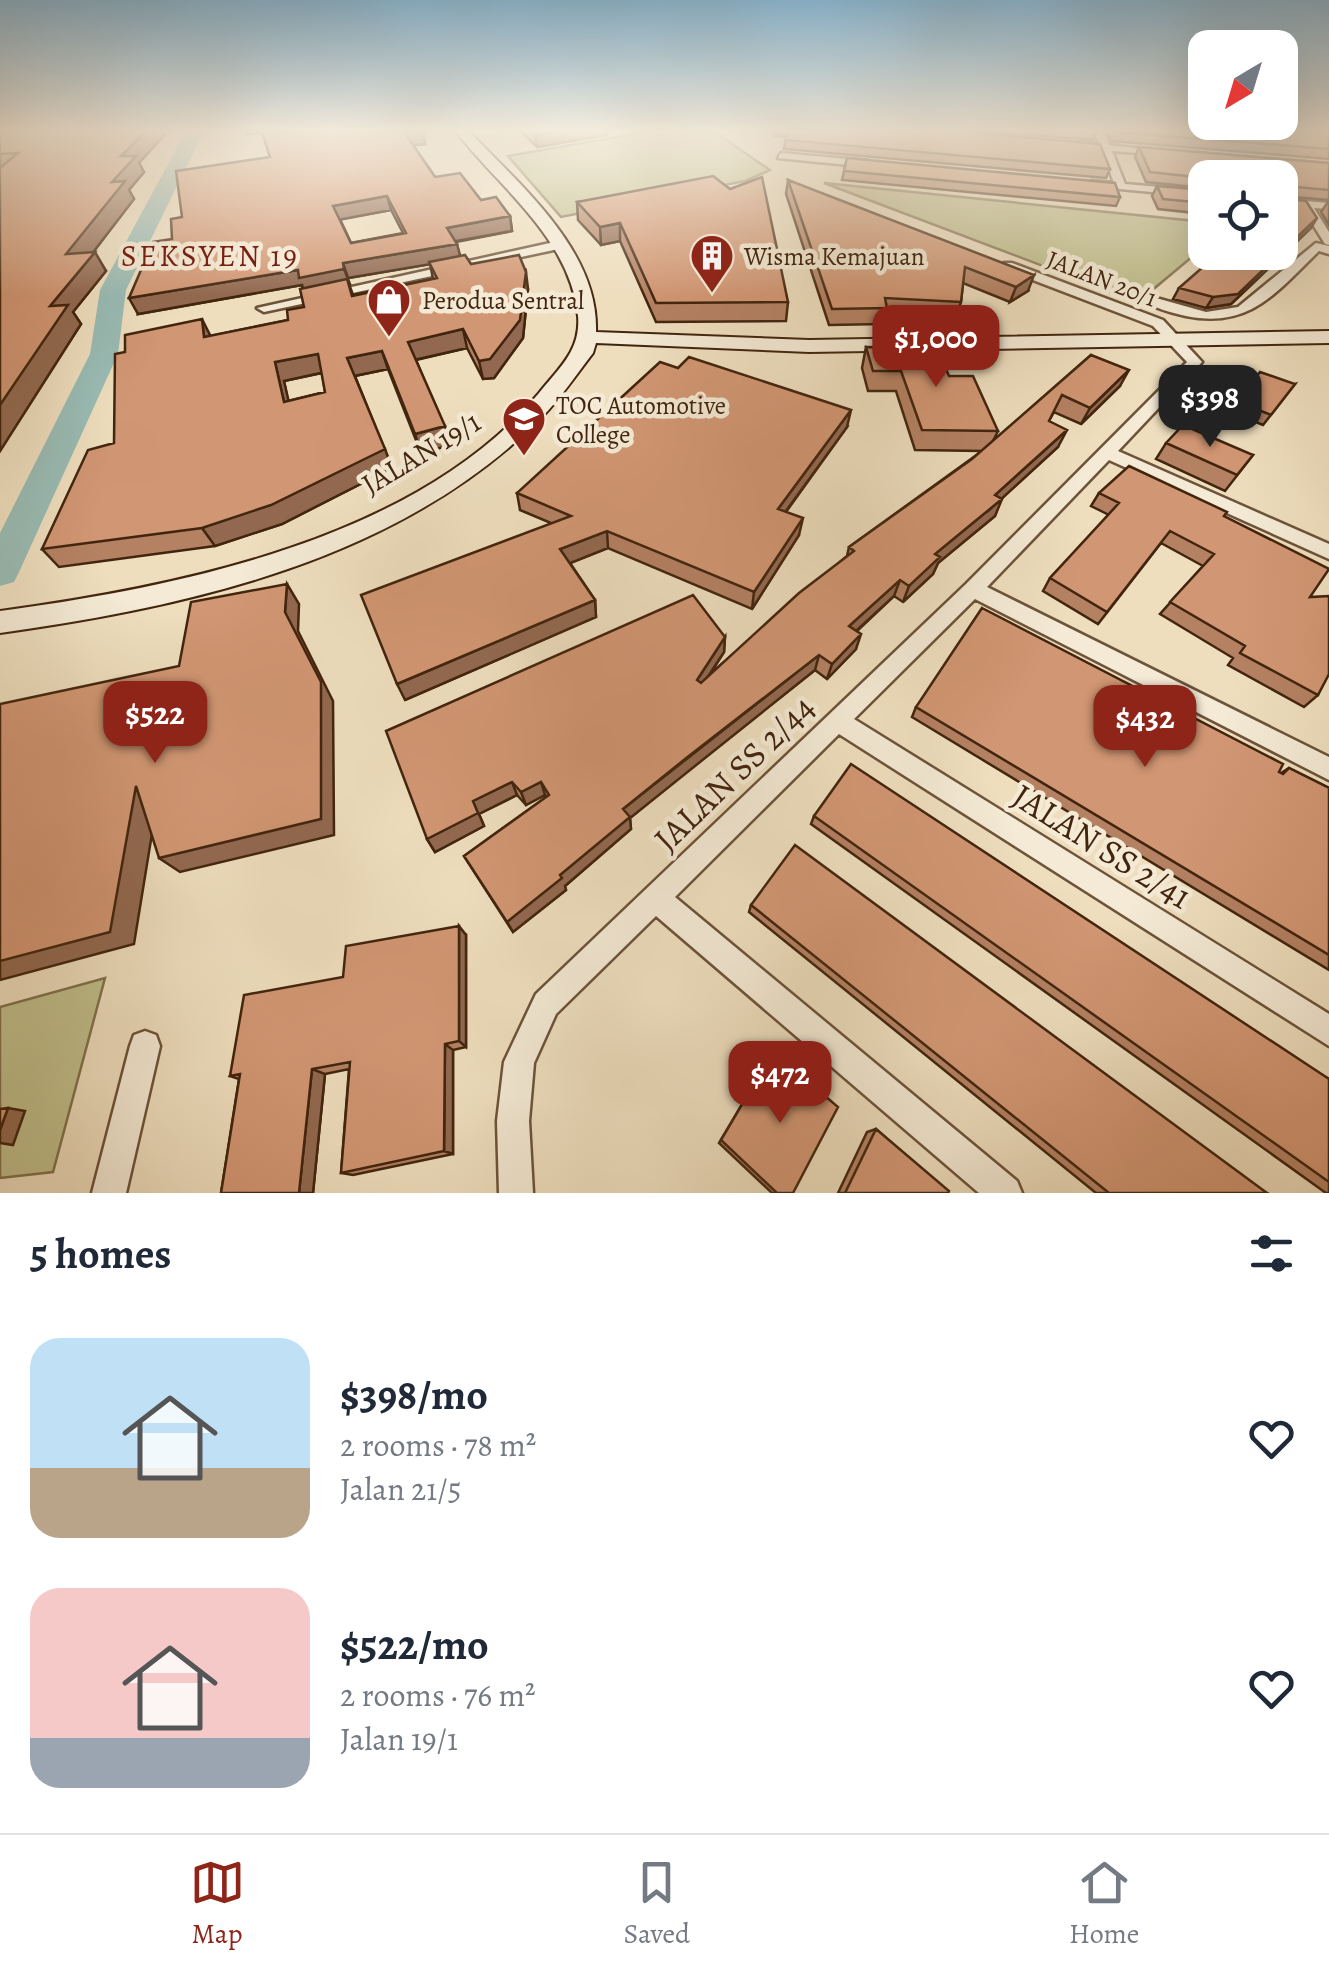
<!DOCTYPE html>
<html lang="en">
<head>
<meta charset="utf-8">
<style>
  body { margin:0; font-family:Alegreya,serif; background:#f2f2f3; color:#1f2937; height:100vh; display:flex; flex-direction:column; font-size:38px; white-space:nowrap }
  * { box-sizing:border-box; margin:0 }
  p { font-size:32px; color:#747a83 }
  .icon { flex:none; width:55px; height:55px; fill:none; stroke:currentColor; stroke-width:2; stroke-linecap:round; stroke-linejoin:round }
  .map { position:relative; height:1193px; overflow:hidden }
  .panel { display:flex; flex-direction:column; background:#fff; flex:1 }
  .panel>* { flex:none }
  .needle { width:65px; rotate:218deg }
  .tools { position:absolute; left:1188px; top:30px; display:grid; gap:20px }
  .tools a { display:grid; place-items:center; width:110px; height:110px; border-radius:20px; background:#fff; box-shadow:0 10px 40px #0002; font-size:50px }
  .price { position:absolute; translate:-50% -85px; padding:0 22px; border-radius:20px; background:#8f2418; color:#fff; font-size:32px; line-height:65px; filter:drop-shadow(0 2px 5px #0008) }
  .price::after { content:''; position:absolute; left:50%; top:60px; width:30px; height:22px; margin-left:-15px; background:inherit; clip-path:polygon(0 0,100% 0,50% 100%) }
  .price.current { background:#222; color:#fff }
  ul { padding:0; list-style:none }
  li { display:flex; align-items:center; gap:30px; height:250px; padding:0 30px }
  li span { display:grid; place-items:center; flex:none; width:280px; height:200px; border-radius:30px; color:#555 }
  li>.icon { margin-inline-start:auto }
  span .icon { width:120px; height:120px; fill:#fffc; stroke-width:1 }
  li b { font-size:42px }
  h2 { display:flex; justify-content:space-between; align-items:center; height:120px; padding:0 30px; font-size:42px }
  .menu { display:flex; justify-content:space-around; align-items:center; height:140px; border-top:2px solid #e0e1e3; background:#fff; font-size:28px; color:#747a83 }
  .menu a { display:grid; justify-items:center; gap:5px }
  .menu .current { color:#8f2418 }
  .map>svg:first-child { display:block }
  .green { fill:#c0bf8c; stroke:#81724d; stroke-width:2.5 }
  .lines { fill:none; stroke-linecap:round; stroke-linejoin:round }
  .river { fill:#99bcb5; fill-rule:evenodd }
  .street-casing { stroke:#6d533a; stroke-width:5 }
  .secondary-casing { stroke:#42250e; stroke-width:4 }
  .street { fill:#f4ead5; fill-rule:evenodd }
  .secondary { fill:#f4ead5; fill-rule:evenodd }
  .wall { fill:#b48163; stroke:#42250e; stroke-width:2.5; fill-rule:evenodd }
  .shaded-wall { fill:#926950; stroke:#42250e; stroke-width:2.5 }
  .building { fill:#d19673; stroke:#42250e; stroke-width:2.5; fill-rule:evenodd }
  .labels { text-anchor:middle; stroke-width:9; stroke-linejoin:round; paint-order:stroke }
  .far-poi-label { font-size:25px; fill:#42250e; stroke:#f4ead5; text-anchor:start }
  .far-street-label { font-size:25px; fill:#42250e; stroke:#f4ead5 }
  .far-quarter-label { font-size:30px; letter-spacing:2.5px; fill:#7a1f14; stroke:#f4ead5 }
  .street-label { font-size:30px; fill:#42250e; stroke:#f4ead5 }
  .near-street-label { font-size:35px; fill:#42250e; stroke:#f4ead5 }
</style>
</head>
<body>
<div class="map">
<svg width="1329" height="1193" viewBox="0 0 1329 1193">
  <rect width="100%" height="100%" fill="#eedebe"/>
  <filter id="stains"><feTurbulence type="fractalNoise" baseFrequency=".002" numOctaves="4"/><feColorMatrix values="0 0 0 0 .2 0 0 0 0 .09 0 0 0 0 .02 0 0 0 .5 -.17"/></filter>
  <radialGradient id="worn" r=".72"><stop offset=".6" stop-color="#630" stop-opacity="0"/><stop offset="1" stop-color="#630" stop-opacity=".3"/></radialGradient>
  <path class="green" d="M662,129H710L770,170L745,181L561,217L508,156Z
    M824,183L1205,222V246L1138,302Z
    M105,978L53,1172L0,1178V1007Z"/>
  <g class="lines">
    <path class="river" d="M187,129H205L126,290L118,354L19,572L14,582L0,586V533L90,354L100,290Z"/>
    <defs>
      <path id="street" d="M1093,129H1103L1109,145L1168,152L1163,155L1112,151L1125,184L1205,191V197L1088,186L1087,184L1092,181L1114,183L1102,150L1072,145L1077,142L1099,144Z
        M781,153L869,161L874,164L869,167L778,158Z
        M1280,199L1329,203V209L1314,208L1329,232V245L1325,244L1302,207L1280,205Z
        M559,241L565,245L563,248L264,312L257,308Z
        M1316,243L1329,246V254L1319,251C1276,292 1251,329 1186,316C1172,313 1154,308 1142,300L1149,296L1206,312L1238,307Z
        M1004,263H1012L1163,320L1202,362L1118,451L1329,544V559L1109,460L987,587L1329,757V780L975,599L854,719L1329,1014V1046L839,734L675,897L1017,1181L1022,1193H979L656,916L556,1014L534,1063L529,1121L533,1193H499L497,1121L504,1062L536,994L966,584L1187,362L1153,326L1004,269Z
        M145,1031L156,1035L160,1046L126,1193H92L130,1046L134,1035Z"/>
      <path id="secondary" d="M454,129H467C518,184 599,249 596,332L809,340L1329,331V343L809,352L596,343L593,353C576,375 560,399 541,418C399,560 192,606 0,633V611C179,587 417,539 539,393C559,368 581,350 578,316C570,237 498,187 454,129Z"/>
    </defs>
    <use href="#street" class="street-casing"/>
    <use href="#secondary" class="secondary-casing"/>
    <use href="#street" class="street"/>
    <use href="#secondary" class="secondary"/>
  </g>
  <path class="wall" d="M0,129L139,163L144,172L129,190L134,199L93,252L106,271L73,312L81,324L0,451Z
    M245,129L423,131L425,144L413,145L435,177L510,216L512,231L456,242L460,256L471,264L528,289L523,338L494,378L483,379L467,348L416,360L451,445L421,453L388,369L355,376L392,468L282,524L215,546L59,567L42,549L114,443L211,336L288,320L304,307L302,285L138,314L182,217L270,157L262,132L247,134ZM391,210L403,233L351,243L340,219ZM430,264L433,279L353,295L349,284L348,278ZM322,373L325,392L288,401L284,381Z
    M518,129H607V135L537,147Z
    M775,129H930L1110,169L1106,178L784,149L786,137L774,136Z
    M955,129H1096L1097,131L1093,140Z
    M1105,129H1329V159L1112,141Z
    M1139,147L1329,163V200L1284,196L1283,198L1311,228L1231,304L1206,308L1173,299L1179,288L1280,252V178H1205V188L1146,182L1135,157Z
    M847,158L1120,197L1116,206L842,180Z
    M788,180L1028,291L1010,302L963,283L961,302L956,317L886,314L883,324L829,325L786,194Z
    M1157,186L1205,190V214L1158,209L1152,196Z
    M730,189L788,302L786,321L656,322L620,241L601,245L578,220L577,202Z
    M1328,202H1329V225L1321,212Z
    M866,347L949,376L998,431L993,441L1091,355L1120,386L1081,424L1054,412L1049,421L1058,447L1001,499L995,516L938,563L933,574L903,602L894,596L857,631L856,649L827,679L815,670L685,773L630,818L631,829L565,886L566,890L513,932L464,856L546,797L545,795L526,805L517,795L479,814L484,826L435,852L427,839L725,637L724,652L710,674L847,556L849,547L982,451L915,450L896,391H868L862,368Z
    M1295,384L1263,425L1228,411L1236,401Z
    M847,427L786,512L799,535L752,609L608,548L570,563L595,600L596,617L405,700L551,523L520,510L517,493Z
    M1166,443L1253,455L1225,491L1156,459Z
    M1099,493L1224,516L1310,597L1318,695L1304,707L1228,665L1233,658L1160,614L1203,566L1161,543L1098,624L1043,591L1050,578L1109,515L1091,506Z
    M916,707L1281,773L1289,768L1329,788V970L912,717Z
    M814,816L1329,1079V1193H1326L811,824Z
    M751,905L1267,1193H1096L749,912Z
    M466,935V1047L453,1050V1154L353,1175L341,1173L349,1069L325,1074L313,1193H221L239,1079L230,1076L343,977Z
    M773,1052L793,1193H772L719,1143Z
    M876,1129L948,1193H838L867,1132Z"/>
  <path class="shaded-wall" d="M148,129H170L139,163L144,172L129,190L134,199L78,272L66,254L112,182L121,156Z
    M245,129H262L263,132L247,134Z
    M569,129H607V135L537,147L535,135Z
    M423,131L425,144L407,145L404,132Z
    M387,196L391,210L338,220L333,206Z
    M510,216L512,231L451,242L447,228Z
    M1317,218L1311,228L1231,304L1206,308L1213,297Z
    M620,223V241L601,245L600,227Z
    M457,244L461,259L348,278L343,263Z
    M95,252L106,271L73,312L81,324L0,451V405L50,306Z
    M344,269L350,284L305,294L302,285L138,314L129,298L298,270Z
    M526,272L528,289L523,338L494,378L483,379L479,361Z
    M1034,275L1028,291L1010,302L1016,287Z
    M202,319L211,337H204Z
    M463,329L467,348L414,360L408,342Z
    M382,351L388,369L354,376L347,358Z
    M318,354L325,372L284,381L293,420L284,402L275,362Z
    M1129,370L1120,386L1081,424L1090,408Z
    M851,410L847,427L775,526L778,509Z
    M445,426L451,445L421,453L415,434Z
    M1067,430L1058,447L987,512L995,495Z
    M385,449L392,468L282,524L215,546L202,528Z
    M1002,499L995,516L938,563L933,574L903,602L909,586L935,554Z
    M803,518L799,535L752,609L754,592Z
    M607,531L608,548L563,566L560,549Z
    M900,580L894,596L844,642L849,626Z
    M287,584L299,604L298,631L333,701L334,835L180,872L159,858L285,612Z
    M595,600L596,617L405,700L397,684Z
    M861,634L856,649L827,679L832,664Z
    M725,637L724,652L696,695L697,680Z
    M819,655L815,670L630,818L631,829L565,886L566,890L513,932L507,922L560,875L623,809Z
    M512,782L517,795L479,814L484,826L435,852L427,839L473,801Z
    M541,782L545,795L526,805L521,792Z
    M136,786L157,803L134,944L0,980V961Z
    M459,926L466,935V1047L459,1041Z
    M445,1044L453,1050V1154L444,1151Z
    M312,1069L325,1074L313,1193H299Z
    M8,1108L25,1111L13,1145L0,1143V1130Z"/>
  <path class="building" d="M0,129H148L121,156H136L112,182L125,181L66,254L95,252L50,306L68,305L0,405V168L18,153L0,154Z
    M261,129H421L423,131L404,132L435,177L460,173L481,200L496,197L510,216L447,228L457,244L343,263L344,269L299,278L298,270L129,298L153,242L172,239L171,219L182,217L176,171L270,157ZM387,196L406,233L351,243L333,206Z
    M529,129H569L535,135Z
    M789,129H930L1100,144L1110,169L785,140Z
    M1114,129H1329V149L1115,132Z
    M1139,147L1329,163V190L1286,186L1283,198L1306,201L1317,218L1238,294L1213,297L1179,288L1220,252H1280V178H1205L1150,172Z
    M847,158L1115,183L1120,197L844,171Z
    M713,176L730,189L762,177L788,302L656,303L620,223L600,227L577,202Z
    M788,180L1034,275L1016,287L965,267L961,302L885,298L887,308L832,309Z
    M1157,186L1205,190V203L1163,199Z
    M465,255L471,264L519,255L526,272L520,320L490,359L479,361L463,329L408,342L445,426L415,434L382,351L347,358L385,449L271,505L202,528L42,549L88,450L114,443L115,354L125,352V335L202,319L204,337L288,320L287,310L304,307L300,289L347,279L352,296L437,278L429,262ZM318,354L325,392L284,402L275,362Z
    M866,347L937,348L949,376H973L998,431L922,430L901,371H873Z
    M1091,355L1129,370L1090,408L1062,395L1049,421L1067,430L995,495L1002,499L935,554L940,557L909,586L900,580L849,626L861,634L832,664L819,655L685,759L623,809L630,817L560,875L562,878L507,922L464,856L549,795L541,782L521,792L512,782L473,801L478,813L427,839L386,731L693,595L725,637L697,680L701,683L799,593L854,551L849,547L972,459Z
    M689,357L851,410L778,509L803,518L754,592L607,531L560,549L595,600L397,684L361,595L571,516L517,493L660,362L678,368Z
    M1260,372L1295,384L1271,415L1236,401Z
    M1183,425L1253,455L1237,475L1166,443Z
    M1129,466L1227,512L1224,516L1329,569L1310,597L1329,596V674L1318,695L1240,653L1245,646L1170,602L1214,554L1170,531L1107,612L1050,578L1119,503L1099,493Z
    M287,584L285,612L321,682V819L159,858L136,786L110,932L0,961V704L179,666L191,602Z
    M982,608L1283,764L1279,772L1283,774L1289,768L1329,788V955L916,707Z
    M851,764L1329,1079V1182L814,816Z
    M795,845L1267,1193H1109L751,905Z
    M459,926V1041L445,1044L444,1151L341,1173L350,1062L312,1069L299,1193H221L240,1074L230,1076L244,995L343,977L346,946Z
    M773,1052L838,1107L793,1193H777L721,1140Z
    M8,1108L0,1130V1109Z
    M876,1129L949,1191L948,1193H845Z"/>
  <linearGradient id="sky" x2="0" y2="1"><stop stop-color="#88b7d4"/><stop offset="0.44" stop-color="#f7f0e2"/><stop offset="1" stop-color="#f7f0e2" stop-opacity="0"/></linearGradient>
  <rect width="1329" height="296" fill="url(#sky)"/>
  <defs>
    <symbol id="building-pin" viewBox="-11 -11 22 30"><path d="M0 17L-7.5 6A9.5 9.5 0 1 1 7.5 6Z" fill="#8f2418" stroke="#f4ead5"/><path d="M-4-6H4V6H1V3H-1V6H-4ZM-2.5-4.3h1.7v1.8h-1.7ZM.8-4.3h1.7v1.8H.8ZM-2.5-1h1.7V.8h-1.7ZM.8-1h1.7V.8H.8Z" fill="#fff"/></symbol>
    <symbol id="shop-pin" viewBox="-11 -11 22 30"><path d="M0 17L-7.5 6A9.5 9.5 0 1 1 7.5 6Z" fill="#8f2418" stroke="#f4ead5"/><path d="M-5-2.5h2.3a2.7 3.5 0 0 1 5.4 0H5L5.5 6h-11ZM-1.5-2.5h3a1.5 2.3 0 0 0-3 0Z" fill="#fff"/></symbol>
    <symbol id="university-pin" viewBox="-11 -11 22 30"><path d="M0 17L-7.5 6A9.5 9.5 0 1 1 7.5 6Z" fill="#8f2418" stroke="#f4ead5"/><path d="M0-5L7-2L0 1L-7-2ZM-4 1L0 2.5L4 1V4Q0 6-4 4Z" fill="#fff"/></symbol>
  </defs>
  <g fill-rule="evenodd">
    <use href="#building-pin" x="687" y="231" width="50" height="68"/>
    <use href="#shop-pin" x="364" y="275" width="50" height="68"/>
    <use href="#university-pin" x="499" y="394" width="50" height="68"/>
  </g>
  <g class="labels">
    <g class="far-poi-label">
      <text x="744" y="265">Wisma Kemajuan</text>
      <text x="422" y="309">Perodua Sentral</text>
      <text x="556" y="414">TOC Automotive<tspan x="556" dy="29">College</tspan></text>
    </g>
    <g class="far-street-label">
      <text transform="translate(1102 278) rotate(21)" y="9">JALAN 20/1</text>
    </g>
    <g class="far-quarter-label">
      <text x="210" y="266">SEKSYEN 19</text>
    </g>
    <g class="street-label">
      <text transform="translate(421 453) rotate(-31)" y="10">JALAN 19/1</text>
    </g>
    <g class="near-street-label">
      <text transform="translate(734 773) rotate(-44)" y="12">JALAN SS 2/44</text>
      <text transform="translate(1102 846) rotate(32)" y="12">JALAN SS 2/41</text>
    </g>
  </g>
  <rect width="100%" height="100%" filter="url(#stains)"/>
  <rect width="100%" height="100%" fill="url(#worn)"/>
</svg>
<div class="tools">
<a><svg class="needle" viewBox="-14 -14 28 28"><path d="M0-13l5 13h-10z" fill="#e53935"/><path d="M0 13l5-13h-10z" fill="#747a83"/></svg></a>
<a><svg class="icon" aria-label="locate" viewBox="0 0 24 24"><circle cx="12" cy="12" r="6"/><path d="M12 2v4M12 18v4M2 12h4M18 12h4"/></svg></a>
</div>
<b class="price" style="left:936px;top:390px">$1,000</b>
<b class="price current" style="left:1210px;top:450px">$398</b>
<b class="price" style="left:155px;top:766px">$522</b>
<b class="price" style="left:1145px;top:770px">$432</b>
<b class="price" style="left:780px;top:1126px">$472</b>
</div>
<section class="panel">
<h2>5 homes<svg class="icon" aria-label="filters" viewBox="0 0 24 24"><path d="M4 7h16M4 17h16"/><circle cx="9" cy="7" r="2"/><circle cx="15" cy="17" r="2"/></svg></h2>
<ul>
<li><span style="background:linear-gradient(#bfe0f5 65%,#b9a48a 0)"><svg class="icon" aria-label="home" viewBox="0 0 24 24"><path d="M3 11l9-7 9 7M6 9v11h12V9"/></svg></span><div><b>$398/mo</b><p>2 rooms · 78 m²</p><p>Jalan 21/5</p></div><svg class="icon" aria-label="heart" viewBox="0 0 24 24"><path d="M12 20l-8-8c-3-5 5-10 8-4 3-6 11-1 8 4z"/></svg></li>
<li><span style="background:linear-gradient(#f6c9c9 75%,#9aa5b1 0)"><svg class="icon" aria-label="home" viewBox="0 0 24 24"><path d="M3 11l9-7 9 7M6 9v11h12V9"/></svg></span><div><b>$522/mo</b><p>2 rooms · 76 m²</p><p>Jalan 19/1</p></div><svg class="icon" aria-label="heart" viewBox="0 0 24 24"><path d="M12 20l-8-8c-3-5 5-10 8-4 3-6 11-1 8 4z"/></svg></li>
</ul>
</section>
<nav class="menu">
<a class="current"><svg class="icon" aria-label="map" viewBox="0 0 24 24"><path d="M3 6l6-2 6 2 6-2v14l-6 2-6-2-6 2zM9 4v14M15 6v14"/></svg>Map</a>
<a><svg class="icon" aria-label="saved" viewBox="0 0 24 24"><path d="M7 4h10v16l-5-4-5 4z"/></svg>Saved</a>
<a><svg class="icon" aria-label="home" viewBox="0 0 24 24"><path d="M3 11l9-7 9 7M6 9v11h12V9"/></svg>Home</a>
</nav>
</body>
</html>
